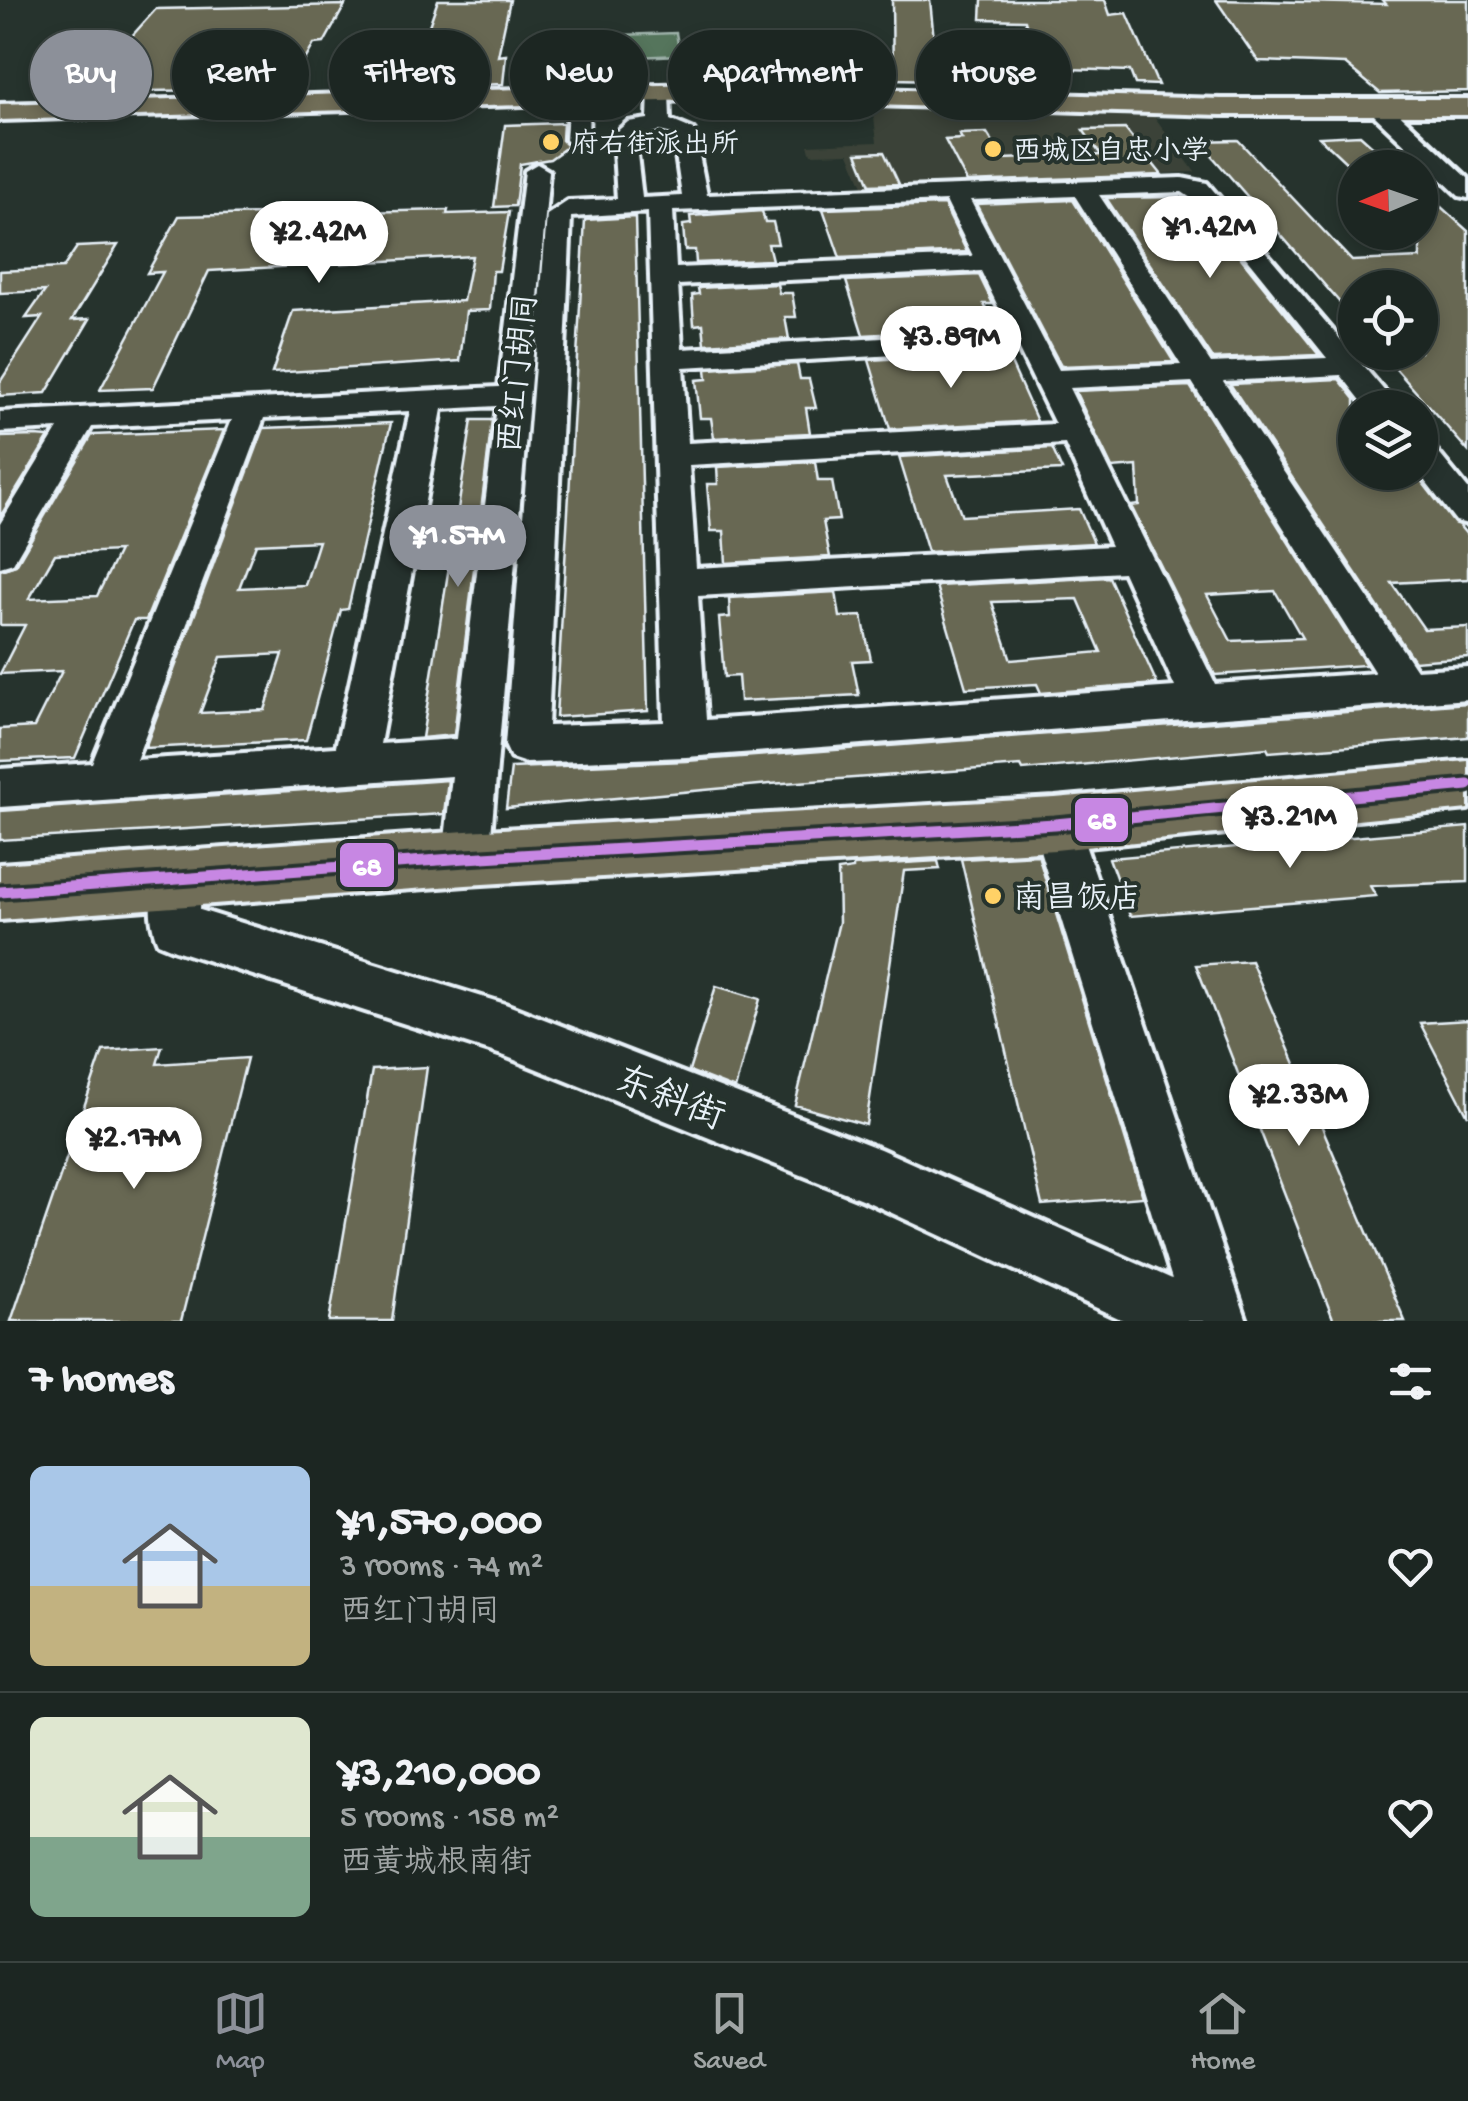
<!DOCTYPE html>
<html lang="en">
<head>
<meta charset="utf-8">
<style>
  body { margin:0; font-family:"Gochi Hand","LXGW WenKai TC",sans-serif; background:#29322f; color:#f1f3f6; height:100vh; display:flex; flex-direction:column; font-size:38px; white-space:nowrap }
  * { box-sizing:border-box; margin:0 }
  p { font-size:32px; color:#a0a5a5 }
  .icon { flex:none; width:55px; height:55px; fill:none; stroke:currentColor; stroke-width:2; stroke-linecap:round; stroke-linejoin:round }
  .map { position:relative; height:1321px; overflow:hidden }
  .details { display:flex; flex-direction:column; background:#1c2622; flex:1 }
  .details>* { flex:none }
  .banner { position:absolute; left:30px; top:30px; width:1410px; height:90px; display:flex; gap:20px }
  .needle { width:65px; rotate:268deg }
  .controls { position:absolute; left:1338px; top:150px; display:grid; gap:20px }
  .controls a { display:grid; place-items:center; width:100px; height:100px; border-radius:50%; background:#1c2622; box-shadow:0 5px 15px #0003,0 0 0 2px #3a4340; font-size:50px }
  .price { position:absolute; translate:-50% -85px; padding:0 22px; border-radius:35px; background:#fff; color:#222; font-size:32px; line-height:65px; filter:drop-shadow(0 2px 5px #0008) }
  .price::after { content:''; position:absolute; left:50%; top:60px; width:30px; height:22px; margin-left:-15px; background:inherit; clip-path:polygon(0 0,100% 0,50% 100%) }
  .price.on { background:#8c9099; color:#fff }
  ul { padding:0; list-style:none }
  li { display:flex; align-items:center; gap:30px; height:250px; padding:0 30px }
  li+li { border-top:2px solid #3a4340 }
  li span { display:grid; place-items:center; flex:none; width:280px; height:200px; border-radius:15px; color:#555 }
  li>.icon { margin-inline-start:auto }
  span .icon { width:120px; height:120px; fill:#fffc; stroke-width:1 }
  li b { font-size:42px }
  h2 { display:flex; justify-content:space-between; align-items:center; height:120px; padding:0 30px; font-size:42px }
  .tag { padding:0 35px; border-radius:45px; background:#1c2622; box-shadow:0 5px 15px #0003,0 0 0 2px #3a4340; font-size:35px; line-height:90px }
  .tag.on { background:#8c9099; color:#fff }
  .menu { display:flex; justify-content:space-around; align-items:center; height:140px; border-top:2px solid #3a4340; background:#1c2622; font-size:28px; color:#a0a5a5 }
  .menu a { display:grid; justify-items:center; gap:5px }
  .menu .on { color:#8c9099 }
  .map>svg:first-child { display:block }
  .built { fill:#3a4338 }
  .green { fill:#54745c; stroke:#9eb2aa; stroke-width:2.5 }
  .building { fill:#676752; stroke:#e8f1f8; stroke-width:2.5; fill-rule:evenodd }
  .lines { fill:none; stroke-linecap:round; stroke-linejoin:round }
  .minor-casing { stroke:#e8f1f8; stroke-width:8 }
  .major-casing { stroke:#e8f1f8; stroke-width:8 }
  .minor { fill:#26332d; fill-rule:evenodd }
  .major { fill:#716e59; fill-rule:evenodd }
  .bus-1-casing { stroke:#26332d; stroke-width:19 }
  .bus-1 { stroke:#c787e3; stroke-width:11 }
  .poi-dot { fill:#ffd166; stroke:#26332d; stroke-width:4 }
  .labels { text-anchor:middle; stroke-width:8; stroke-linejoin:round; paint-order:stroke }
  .far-poi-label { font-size:28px; fill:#e8f1f8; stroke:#26332d; text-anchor:start }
  .street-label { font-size:32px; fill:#e8f1f8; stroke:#26332d }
  .poi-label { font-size:32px; fill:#e8f1f8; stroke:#26332d; text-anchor:start }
  .near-street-label { font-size:38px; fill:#e8f1f8; stroke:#26332d }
  .line-badge { stroke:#26332d; stroke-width:4 }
  .badge-label { font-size:28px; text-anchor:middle; font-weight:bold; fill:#fff }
</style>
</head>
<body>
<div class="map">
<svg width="1468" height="1321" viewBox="0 0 1468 1321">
  <rect width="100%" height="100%" fill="#26332d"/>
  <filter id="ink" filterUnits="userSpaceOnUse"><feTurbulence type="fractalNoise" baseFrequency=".01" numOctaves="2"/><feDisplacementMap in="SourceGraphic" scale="20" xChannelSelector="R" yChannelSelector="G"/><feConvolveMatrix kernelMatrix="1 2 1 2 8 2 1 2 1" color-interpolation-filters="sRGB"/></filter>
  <g filter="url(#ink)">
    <path class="built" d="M872,102L1151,112L1195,172L864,188L849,153L811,154L808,145L877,142Z"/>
    <path class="green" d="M676,33L680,55L592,59V36Z"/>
    <path class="building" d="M438,0H510L498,56L506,55L503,84L476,85L478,78L410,80Z
      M892,0H930L938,80L893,79Z
      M982,0H1105L1110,15L1127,13L1158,85L1135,84L1130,71L1038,68L1025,20L981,19Z
      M1216,0L1386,4L1382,0H1468V91L1380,93L1345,64L1258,61Z
      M345,5L324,43L314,44L289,89L77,92L72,98L40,99L98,38H130L156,9Z
      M631,66L630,82L602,83L604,67Z
      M563,123L562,140L568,146L550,159L520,164L515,206L494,207L505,125Z
      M1125,129L1162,175L967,182L945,140L962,139L959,134L987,133L1003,159L1101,155L1083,130Z
      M1360,135L1397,168H1352L1319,137Z
      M1238,140L1352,261L1420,258V188L1468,231V451L1381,352H1420V285L1355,287V320L1199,141Z
      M884,152L899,184L870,185L857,153Z
      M1180,197L1204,212L1319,355L1213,359L1106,198Z
      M1073,200L1174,362L1061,366L976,204Z
      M944,205L967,252L840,258L823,209Z
      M448,210L447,214L509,212L499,271H493L490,310L466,311L460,361L272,373L293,311L463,301L472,256L209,271L153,388L100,390L163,272L147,273L179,216Z
      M762,211L765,222H773L778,244H768L772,260L696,263L695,250H685L683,225L691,224L690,216Z
      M635,217L648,711L556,717L585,220Z
      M118,245L72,320L90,319L46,393L0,396V382L42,317L26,318L45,291L0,293V271L63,268L77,247Z
      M979,275L993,304H984L995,328L863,335L846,281Z
      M777,284L779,293H792L796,317H785L789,339L705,344L703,324L694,325L692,295L699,294L698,288Z
      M1006,352L1037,421L890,429L869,360Z
      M797,364L800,379H809L816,408H806L810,433L714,438L711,418H700L696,380L707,379L706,369Z
      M1339,379L1355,399V472H1414L1468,536V579L1392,583L1424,629L1468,627V657L1414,661L1230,384Z
      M1190,386L1366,665L1215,675L1131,506L1139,505L1137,466L1112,468L1075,391ZM1275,591L1302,638L1231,641L1207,595Z
      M472,420H492L454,735L422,738Z
      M391,423L348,609L341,610L306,740L145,748L264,428ZM319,541L305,585L239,588L256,544ZM283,654L265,710L200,713L221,657Z
      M224,430L146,620H134L75,758L0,761V729L34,727L62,671L0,674L25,625H0V570L16,565L92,435ZM119,551L97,596L29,599L55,554Z
      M36,436L49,437L0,517V437Z
      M1052,448L1062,470L947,475L962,516L1079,509L1094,543L928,552L899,457Z
      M815,462L818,481H832L839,520L823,521L830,557L726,563L724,531H711L707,484H718L717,467Z
      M1109,577L1157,684L1041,693L1037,684L966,688L936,586ZM1078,599L1101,652L1011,660L992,602Z
      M836,592L840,617L862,616L871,660L852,661L859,695L740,701L738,676L724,677L719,618L730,617L729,598Z
      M1468,703V737L1269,752L1267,748L1023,770L1021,766L770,784L506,808L511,768L686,761Z
      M448,780L444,814L0,840V811Z
      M1468,827V882L1370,886L1376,896L1130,916L1109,858Z
      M1038,855L1143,1197L1042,1205L961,859Z
      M938,861L940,869L904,871L866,1125L795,1105L839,922L838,871L853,869V866Z
      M1251,961L1405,1321H1334L1196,965Z
      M716,986L760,999L735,1089L689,1071Z
      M1468,1020V1116L1420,1023Z
      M162,1047L157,1064L247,1058L181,1321H11L103,1051Z
      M427,1067L392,1321H329L372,1070Z"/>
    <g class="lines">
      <defs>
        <path id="minor" d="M659,87L669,93L670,120L694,130L707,195L1182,178L1207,183L1399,408H1367L1341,375L1223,381L1416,670L1468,667V699L686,757L526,763L511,758L505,745L547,215L568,201L617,199L613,135L628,122L648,119L649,93ZM659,131L673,134L682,196L642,198L635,137ZM1182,192L1207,209L1327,358L1211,363L1099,195ZM1075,196L1181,365L1059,370L970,200ZM946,201L973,256L676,268L673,211ZM648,212L664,722L548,726L571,217ZM981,271L1010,331L682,349L678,285ZM1018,348L1055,424L688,443L683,367ZM1192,382L1375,673L1215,684L1069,388ZM1065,444L1111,546L696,568L689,465ZM1123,572L1175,687L706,720L698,596Z
          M579,89L589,95L588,140L577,147L566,140L569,95Z
          M1382,104L1390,105L1468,178V198L1459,196L1374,115L1371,110Z
          M537,164L549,171L489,858L482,873L466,879L450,873L443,858L452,776L0,807V769L92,763L232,420L92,427L13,563L0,567V524L58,429L0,432V412L499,387L525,171ZM497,406L457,739L380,744L442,409ZM410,411L336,747L136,760L264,418Z
          M1420,442L1432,445L1468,489V524L1456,521L1418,472Z
          M1055,804L1071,810L1078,824L1247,1321H1125L864,1200L505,1056L175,950L158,943C147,918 149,889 160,864L177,858L194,864L201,880L200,910L505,1004L880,1149L1172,1279L1032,824L1039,810Z"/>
        <path id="major" d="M695,84L1221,99H1468V115H1221L695,100L0,120V104Z
          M1468,761V809L1055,850L466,885L0,920V864L466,831L1055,798Z"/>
      </defs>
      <use href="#minor" class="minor-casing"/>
      <use href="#major" class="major-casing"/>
      <use href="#minor" class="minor"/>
      <use href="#major" class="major"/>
      <defs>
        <path id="bus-1" d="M0,892L466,858L1055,824L1468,785"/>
      </defs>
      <use href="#bus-1" class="bus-1-casing"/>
      <use href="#bus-1" class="bus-1"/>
    </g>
  </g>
  <g class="poi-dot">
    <circle cx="551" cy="142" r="10"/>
    <circle cx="993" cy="149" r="10"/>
    <circle cx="993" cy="896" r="10"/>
  </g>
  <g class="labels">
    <g class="far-poi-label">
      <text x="571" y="152">府右街派出所</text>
      <text x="1013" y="159">西城区自忠小学</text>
    </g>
    <g class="street-label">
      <text transform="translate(516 373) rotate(-84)" y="11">西红门胡同</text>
    </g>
    <g class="poi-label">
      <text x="1013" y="907">南昌饭店</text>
    </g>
    <g class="near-street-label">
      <text transform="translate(671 1096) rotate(21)" y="13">东斜街</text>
    </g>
  </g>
  <g class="line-badge">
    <rect x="1073" y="796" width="57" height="48" rx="10" fill="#c787e3"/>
    <rect x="338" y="841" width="58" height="48" rx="10" fill="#c787e3"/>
  </g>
  <g class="badge-label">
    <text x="1102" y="829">68</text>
    <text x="367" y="875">68</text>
  </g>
</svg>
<div class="controls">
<a><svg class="needle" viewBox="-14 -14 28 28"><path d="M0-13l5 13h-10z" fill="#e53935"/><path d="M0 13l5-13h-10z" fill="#a0a5a5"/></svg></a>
<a><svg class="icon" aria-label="locate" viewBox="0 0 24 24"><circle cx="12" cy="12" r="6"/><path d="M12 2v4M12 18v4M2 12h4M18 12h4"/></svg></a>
<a><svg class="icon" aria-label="layers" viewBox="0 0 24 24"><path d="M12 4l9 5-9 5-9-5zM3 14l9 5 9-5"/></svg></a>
</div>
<b class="price" style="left:1210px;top:281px">¥1.42M</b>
<b class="price" style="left:319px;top:286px">¥2.42M</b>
<b class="price" style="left:951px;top:391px">¥3.89M</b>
<b class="price on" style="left:458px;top:590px">¥1.57M</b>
<b class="price" style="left:1290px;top:871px">¥3.21M</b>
<b class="price" style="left:1299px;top:1149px">¥2.33M</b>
<b class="price" style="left:134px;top:1192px">¥2.17M</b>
<div class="banner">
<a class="tag on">Buy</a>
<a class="tag">Rent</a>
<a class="tag">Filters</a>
<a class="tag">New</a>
<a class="tag">Apartment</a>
<a class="tag">House</a>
</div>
</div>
<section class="details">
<h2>7 homes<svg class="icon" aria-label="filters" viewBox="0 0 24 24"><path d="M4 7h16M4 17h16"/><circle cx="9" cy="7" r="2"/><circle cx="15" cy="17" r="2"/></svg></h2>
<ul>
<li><span style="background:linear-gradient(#a9c7e8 60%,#c2b280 0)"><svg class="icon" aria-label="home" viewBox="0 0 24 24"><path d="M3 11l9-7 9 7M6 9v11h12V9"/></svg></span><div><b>¥1,570,000</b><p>3 rooms · 74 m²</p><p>西红门胡同</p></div><svg class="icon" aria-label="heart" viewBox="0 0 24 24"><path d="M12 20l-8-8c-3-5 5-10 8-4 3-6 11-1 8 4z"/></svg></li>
<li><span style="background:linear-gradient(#dfe7d0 60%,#7fa58c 0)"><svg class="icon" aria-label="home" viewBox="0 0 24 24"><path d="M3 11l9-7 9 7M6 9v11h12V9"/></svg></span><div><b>¥3,210,000</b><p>5 rooms · 158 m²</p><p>西黄城根南街</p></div><svg class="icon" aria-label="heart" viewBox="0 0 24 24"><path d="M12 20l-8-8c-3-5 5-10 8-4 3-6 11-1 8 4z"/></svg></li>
</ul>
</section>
<nav class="menu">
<a class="on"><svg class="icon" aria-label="map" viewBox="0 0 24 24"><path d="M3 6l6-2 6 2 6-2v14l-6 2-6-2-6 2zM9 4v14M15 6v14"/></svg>Map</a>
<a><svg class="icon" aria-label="saved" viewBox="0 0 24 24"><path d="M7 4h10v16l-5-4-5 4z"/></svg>Saved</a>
<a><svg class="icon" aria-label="home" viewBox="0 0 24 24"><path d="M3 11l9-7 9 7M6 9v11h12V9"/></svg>Home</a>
</nav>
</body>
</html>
